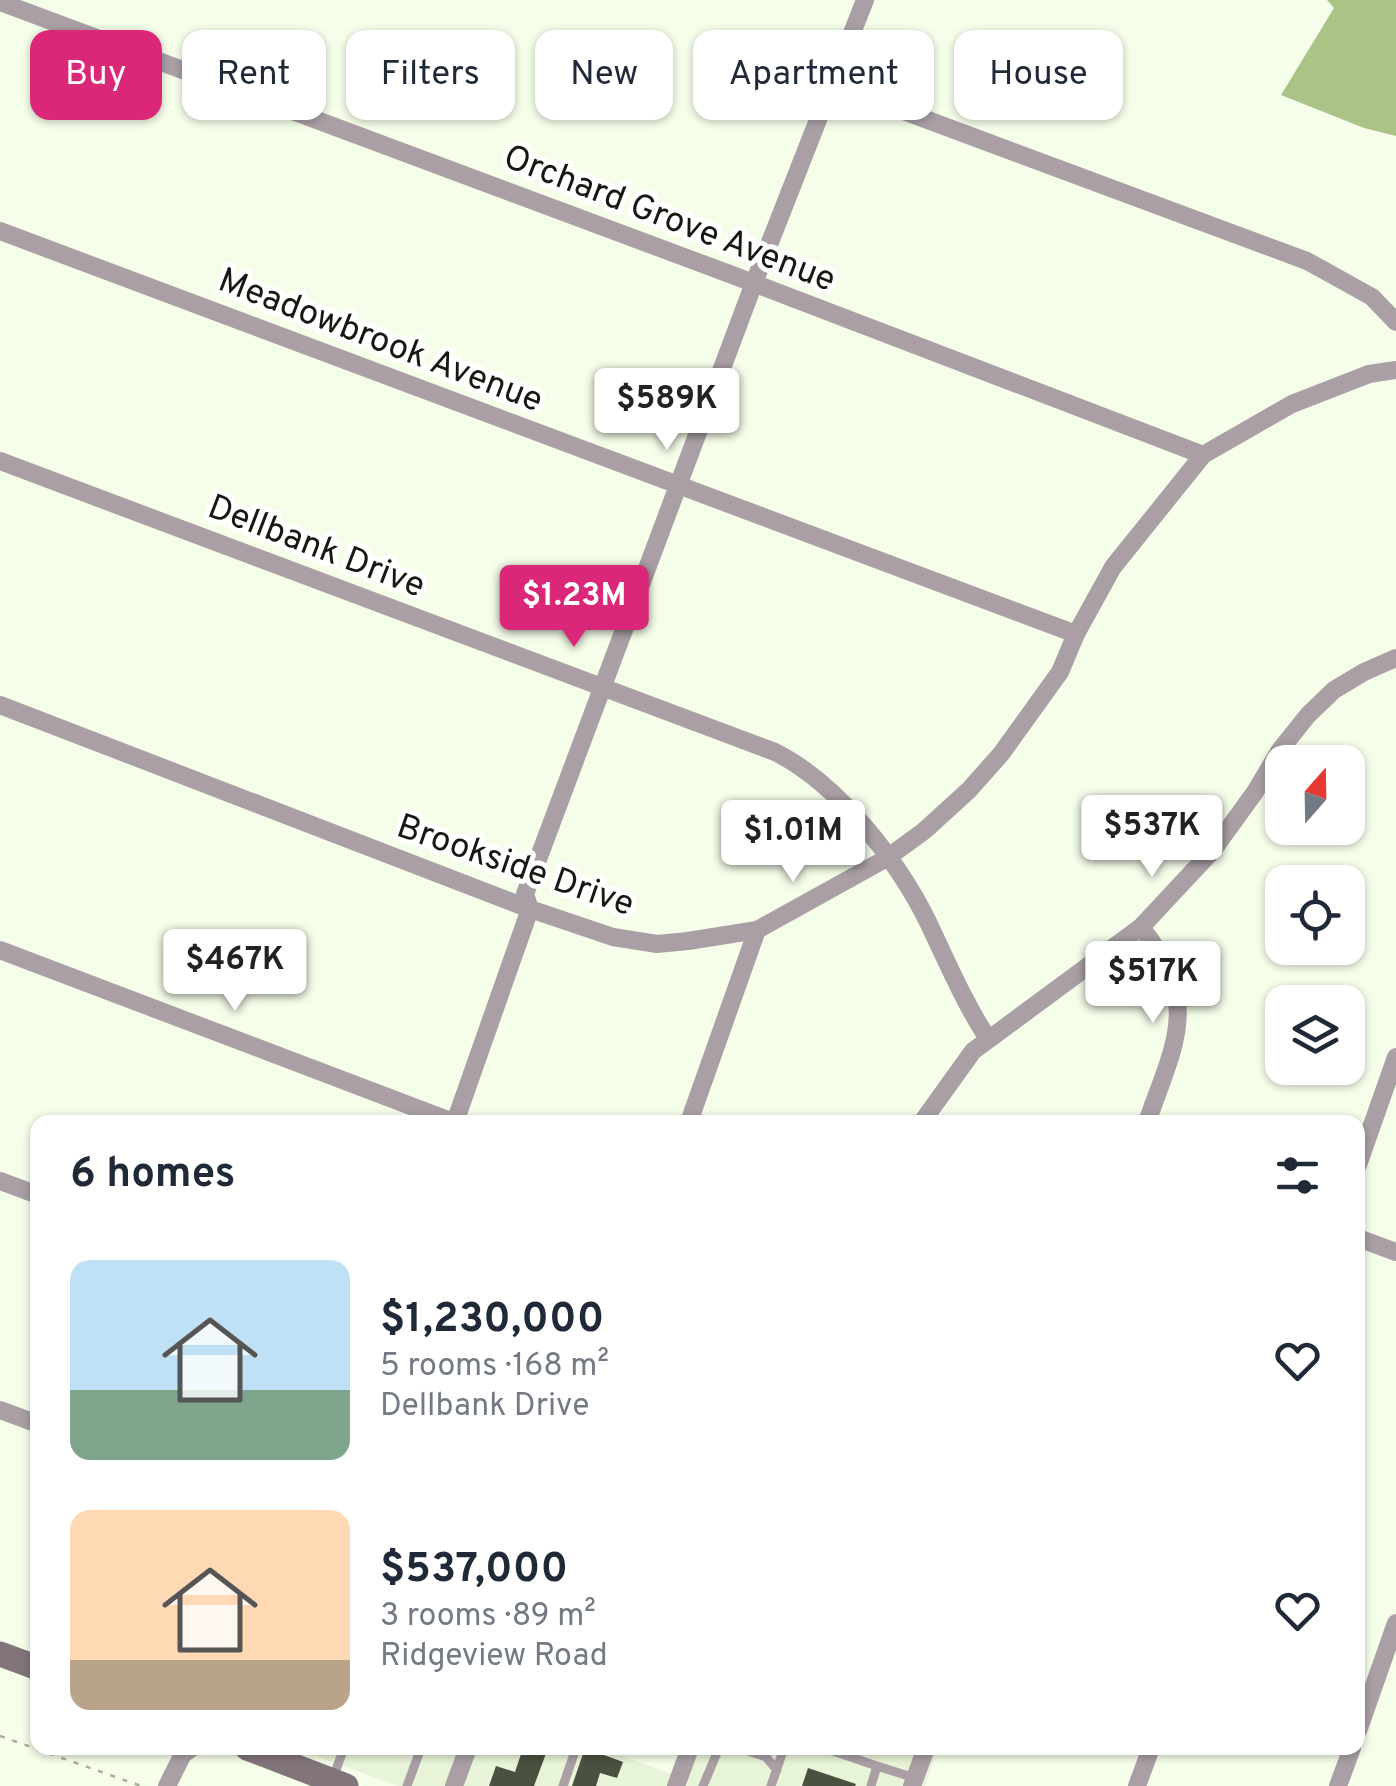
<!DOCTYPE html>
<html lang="en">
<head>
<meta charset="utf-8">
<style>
  body { margin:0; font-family:Overpass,sans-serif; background:#f6f6f7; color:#1f2937; height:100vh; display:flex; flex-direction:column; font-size:38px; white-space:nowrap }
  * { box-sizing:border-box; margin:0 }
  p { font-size:32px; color:#747a83 }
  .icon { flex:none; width:55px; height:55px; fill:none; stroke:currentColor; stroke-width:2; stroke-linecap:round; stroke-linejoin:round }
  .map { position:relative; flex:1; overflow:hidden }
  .side { position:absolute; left:30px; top:1115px; width:1335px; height:640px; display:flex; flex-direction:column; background:#fff; border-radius:20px; box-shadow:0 2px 8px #0004 }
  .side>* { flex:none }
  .banner { position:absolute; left:30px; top:30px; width:1338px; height:90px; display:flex; gap:20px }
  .needle { width:65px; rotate:20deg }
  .fabs { position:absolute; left:1265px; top:745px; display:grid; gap:20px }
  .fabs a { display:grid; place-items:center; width:100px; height:100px; border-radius:20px; background:#fff; box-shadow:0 2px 8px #0004; font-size:50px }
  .price { position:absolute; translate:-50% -85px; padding:0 22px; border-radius:10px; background:#fff; color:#222; font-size:32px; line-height:65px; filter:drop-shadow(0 2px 5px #0008) }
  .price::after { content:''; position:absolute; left:50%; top:60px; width:30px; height:22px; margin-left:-15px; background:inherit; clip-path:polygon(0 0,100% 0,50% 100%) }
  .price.current { background:#db2777; color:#fff }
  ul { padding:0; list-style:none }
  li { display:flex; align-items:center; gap:30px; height:250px; padding:0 40px }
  li span { display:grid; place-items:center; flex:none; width:280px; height:200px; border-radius:20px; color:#555 }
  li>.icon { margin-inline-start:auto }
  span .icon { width:120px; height:120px; fill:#fffc; stroke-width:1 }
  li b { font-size:42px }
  h2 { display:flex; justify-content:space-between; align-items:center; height:120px; padding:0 40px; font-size:42px }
  .tag { padding:0 35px; border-radius:20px; background:#fff; box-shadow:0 2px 8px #0004; font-size:35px; line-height:90px }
  .tag.current { background:#db2777; color:#fff }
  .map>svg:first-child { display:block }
  .built { fill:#e8f4d8 }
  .forest { fill:#acc388 }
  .building { fill:#4a5140 }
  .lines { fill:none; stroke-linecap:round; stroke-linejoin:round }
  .path { stroke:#a7ae9d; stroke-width:2.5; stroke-dasharray:5 8; stroke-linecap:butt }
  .service { stroke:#a99fa4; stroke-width:9 }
  .minor { stroke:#a99fa4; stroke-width:18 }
  .secondary { stroke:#82747b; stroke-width:25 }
  .labels { text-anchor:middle; stroke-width:10; stroke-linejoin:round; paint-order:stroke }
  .street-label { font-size:35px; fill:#161911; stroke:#fff }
</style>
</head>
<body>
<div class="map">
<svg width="1396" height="1786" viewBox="0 0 1396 1786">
  <rect width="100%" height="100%" fill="#f5fee9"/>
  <path class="built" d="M294,1748H600L685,1779L698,1748H926L937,1751L925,1786H398Z"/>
  <path class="forest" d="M1327,0H1396V136L1364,128L1281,95L1334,8Z"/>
  <path class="building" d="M523,1748H548L534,1786H489L496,1766L515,1772Z
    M585,1748L623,1762L617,1778L600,1773L596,1786H572Z
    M808,1768L856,1784L855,1786H802Z"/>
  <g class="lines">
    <path class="path" d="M0,1736L141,1786"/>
    <path class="service" d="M739,1748L766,1757L777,1770
      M824,1748L877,1766
      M333,1778L344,1748
      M407,1786L421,1748
      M563,1786L574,1754
      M703,1786L719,1748
      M771,1786L784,1748
      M871,1786L877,1766L915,1778"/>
    <path class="minor" d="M0,2L735,276L1203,455
      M831,84L1307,261L1372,297L1396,322
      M0,231L1076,634
      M0,461L775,752C837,783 897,859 928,922C947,962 964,1002 988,1039
      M0,705L530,909L613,937L657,944L688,941L757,930L887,858L924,831L969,790L1001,754L1060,672L1076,634L1113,567L1203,455L1292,404L1369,374L1396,370
      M1141,927C1201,1003 1176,1040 1147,1122
      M0,950L453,1122
      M455,1122L530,909L525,894L754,283L865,0
      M689,1122L757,930
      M922,1122L973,1051L1141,927L1213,850L1255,792L1280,750L1308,715L1334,690L1364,672L1396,658
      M1358,1165L1396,1057
      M0,1181L38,1195
      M1358,1238L1396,1252
      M0,1410L38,1424
      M1358,1731L1396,1623
      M167,1786L183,1754L192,1748
      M454,1786L468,1748
      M676,1786L690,1748
      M912,1786L926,1748
      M1137,1786L1151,1748
      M1338,1786L1352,1748"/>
    <path class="secondary" d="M0,1654L38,1668
      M247,1748L346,1786"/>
  </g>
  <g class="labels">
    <g class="street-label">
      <text transform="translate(670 217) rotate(21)" y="12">Orchard Grove Avenue</text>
      <text transform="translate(381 339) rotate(21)" y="12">Meadowbrook Avenue</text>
      <text transform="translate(317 545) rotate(21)" y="12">Dellbank Drive</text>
      <text transform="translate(516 864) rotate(19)" y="12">Brookside Drive</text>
    </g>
  </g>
</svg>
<div class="fabs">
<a><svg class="needle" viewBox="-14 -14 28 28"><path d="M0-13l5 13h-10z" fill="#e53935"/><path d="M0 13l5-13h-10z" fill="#747a83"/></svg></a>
<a><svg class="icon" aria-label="locate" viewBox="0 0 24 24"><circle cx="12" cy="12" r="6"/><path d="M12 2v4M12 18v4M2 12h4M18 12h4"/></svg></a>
<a><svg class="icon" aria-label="layers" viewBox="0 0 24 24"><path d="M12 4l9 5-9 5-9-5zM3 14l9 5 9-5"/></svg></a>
</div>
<b class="price" style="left:667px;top:453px">$589K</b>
<b class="price current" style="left:574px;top:650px">$1.23M</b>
<b class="price" style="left:1152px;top:880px">$537K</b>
<b class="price" style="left:793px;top:885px">$1.01M</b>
<b class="price" style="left:235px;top:1014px">$467K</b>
<b class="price" style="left:1153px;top:1026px">$517K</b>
<div class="banner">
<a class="tag current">Buy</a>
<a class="tag">Rent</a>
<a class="tag">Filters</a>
<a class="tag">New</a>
<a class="tag">Apartment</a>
<a class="tag">House</a>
</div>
<section class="side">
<h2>6 homes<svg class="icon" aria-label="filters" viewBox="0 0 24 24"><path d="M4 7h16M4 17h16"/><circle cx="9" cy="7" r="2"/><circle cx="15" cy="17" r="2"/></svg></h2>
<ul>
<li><span style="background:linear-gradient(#bfe0f5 65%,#7fa58c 0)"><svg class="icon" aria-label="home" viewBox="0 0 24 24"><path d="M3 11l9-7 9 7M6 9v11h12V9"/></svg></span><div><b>$1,230,000</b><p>5 rooms · 168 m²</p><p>Dellbank Drive</p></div><svg class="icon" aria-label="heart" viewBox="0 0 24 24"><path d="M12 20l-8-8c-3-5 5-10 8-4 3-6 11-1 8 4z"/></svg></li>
<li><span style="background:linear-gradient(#ffd9b3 75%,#b9a48a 0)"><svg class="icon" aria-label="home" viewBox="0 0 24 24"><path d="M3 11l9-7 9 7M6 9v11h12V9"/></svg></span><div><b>$537,000</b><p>3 rooms · 89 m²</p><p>Ridgeview Road</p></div><svg class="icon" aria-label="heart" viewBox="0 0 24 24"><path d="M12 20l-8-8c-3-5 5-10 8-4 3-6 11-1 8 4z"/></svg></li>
</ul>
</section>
</div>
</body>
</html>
